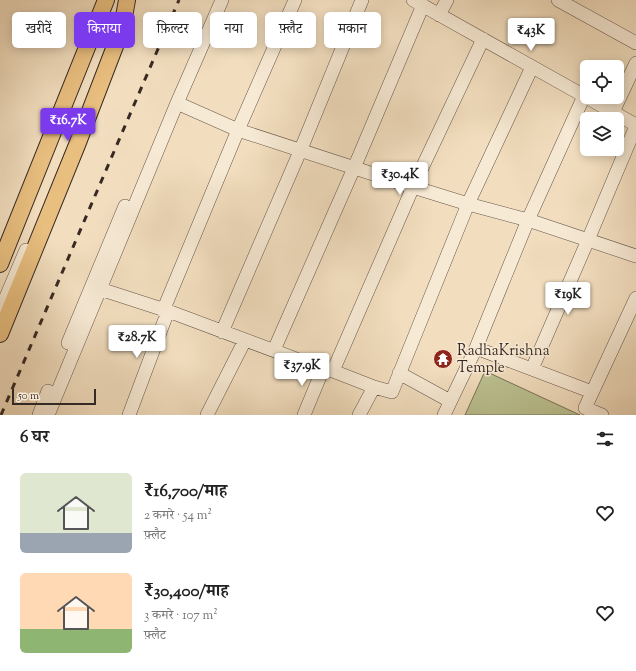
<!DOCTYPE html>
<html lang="hi">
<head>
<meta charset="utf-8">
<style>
  body { margin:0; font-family:"Sorts Mill Goudy","Noto Serif Devanagari",serif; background:#f2f2f2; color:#222; height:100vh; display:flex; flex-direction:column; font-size:15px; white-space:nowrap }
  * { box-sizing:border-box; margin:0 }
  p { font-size:13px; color:#767676 }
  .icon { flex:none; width:22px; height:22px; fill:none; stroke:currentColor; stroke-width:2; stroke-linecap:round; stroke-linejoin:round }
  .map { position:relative; height:415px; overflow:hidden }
  .panel { display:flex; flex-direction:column; background:#fff; flex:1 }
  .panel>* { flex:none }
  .banner { position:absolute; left:12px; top:12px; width:400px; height:36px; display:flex; gap:8px }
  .fabs { position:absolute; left:580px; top:60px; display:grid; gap:8px }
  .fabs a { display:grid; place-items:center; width:44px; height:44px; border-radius:6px; background:#fff; box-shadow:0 2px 10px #0003; font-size:20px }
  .scale { position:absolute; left:12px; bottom:10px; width:84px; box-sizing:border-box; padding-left:4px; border:2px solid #372923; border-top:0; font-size:11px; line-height:14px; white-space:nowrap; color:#372923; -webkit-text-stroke:3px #f7ead5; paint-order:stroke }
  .price { position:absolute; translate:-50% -34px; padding:0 9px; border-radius:4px; background:#fff; color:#222; font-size:13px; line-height:26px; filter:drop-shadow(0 1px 2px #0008) }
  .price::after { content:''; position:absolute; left:50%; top:24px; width:12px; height:9px; margin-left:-6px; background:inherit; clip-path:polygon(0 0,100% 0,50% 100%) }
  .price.active { background:#7c3aed; color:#fff }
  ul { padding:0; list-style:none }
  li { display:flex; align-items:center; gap:12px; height:100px; padding:0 20px }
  li span { display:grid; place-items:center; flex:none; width:112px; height:80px; border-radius:6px; color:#555 }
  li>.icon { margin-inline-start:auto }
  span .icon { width:48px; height:48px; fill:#fffc; stroke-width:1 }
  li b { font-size:17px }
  h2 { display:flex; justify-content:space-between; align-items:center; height:48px; padding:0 20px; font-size:17px }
  .pill { padding:0 14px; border-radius:6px; background:#fff; box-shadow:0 2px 10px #0003; font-size:14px; line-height:36px }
  .pill.active { background:#7c3aed; color:#fff }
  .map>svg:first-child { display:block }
  .green { fill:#bbc191; stroke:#79755a }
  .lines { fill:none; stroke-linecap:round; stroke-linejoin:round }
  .minor-casing { stroke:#66564a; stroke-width:14 }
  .major-casing { stroke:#372923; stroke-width:18 }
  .minor { stroke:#f7ead5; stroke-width:13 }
  .major { stroke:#e9bf80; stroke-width:16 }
  .rail { stroke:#372923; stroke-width:3; stroke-dasharray:7 7; stroke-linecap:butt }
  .labels { text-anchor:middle; stroke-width:3; stroke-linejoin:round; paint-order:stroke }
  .poi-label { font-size:15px; fill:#372923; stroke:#f7ead5; text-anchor:start }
</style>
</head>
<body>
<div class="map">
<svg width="636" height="415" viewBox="0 0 636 415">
  <rect width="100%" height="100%" fill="#f2debf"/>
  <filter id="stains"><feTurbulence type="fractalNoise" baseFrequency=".005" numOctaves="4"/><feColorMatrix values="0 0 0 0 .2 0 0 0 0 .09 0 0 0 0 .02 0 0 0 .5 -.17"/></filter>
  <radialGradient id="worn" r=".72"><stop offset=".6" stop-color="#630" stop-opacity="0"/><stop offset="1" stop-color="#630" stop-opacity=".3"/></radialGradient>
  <path class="green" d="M485,371L580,415H465Z"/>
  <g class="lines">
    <defs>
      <path id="minor" d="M413,0L636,125
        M558,0L636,43
        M439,15L447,0
        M177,103L238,130L413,187L468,204L528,220L636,256
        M613,112L636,63
        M100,289L168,311L323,369L333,371L374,387L359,415
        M0,311L26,250
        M163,311L238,130L295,0
        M222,332L301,149L362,0
        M68,343L125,206
        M476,348L592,392
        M274,350L354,168L423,5
        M532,369L588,240L636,126
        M333,371L413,187L483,39
        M399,373L450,401
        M374,387L392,392L468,204L532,67
        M39,415L48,391
        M48,415L177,103L222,0
        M129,415L168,311
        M207,415L245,340
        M304,415L323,369
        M444,415L476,348L528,220L584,96
        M602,415L585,408L636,298"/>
      <path id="major" d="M0,264L106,0
        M0,334L77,145L122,28L127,0"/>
    </defs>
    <use href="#minor" class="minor-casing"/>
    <use href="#major" class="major-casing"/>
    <use href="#minor" class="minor"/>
    <use href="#major" class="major"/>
    <path class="rail" d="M1,415L179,0"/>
  </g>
  <defs>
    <symbol id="temple-disc" viewBox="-11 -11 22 22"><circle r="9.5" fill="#8f2418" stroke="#f7ead5"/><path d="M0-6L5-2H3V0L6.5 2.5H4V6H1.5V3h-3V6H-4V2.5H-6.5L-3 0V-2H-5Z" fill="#fff"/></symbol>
  </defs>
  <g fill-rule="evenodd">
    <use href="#temple-disc" x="432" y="348" width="22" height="22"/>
  </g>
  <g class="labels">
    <g class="poi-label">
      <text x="457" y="355">RadhaKrishna<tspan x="457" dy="17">Temple</tspan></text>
    </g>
  </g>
  <rect width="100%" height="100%" filter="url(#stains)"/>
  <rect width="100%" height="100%" fill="url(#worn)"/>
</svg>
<div class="fabs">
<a><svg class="icon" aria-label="locate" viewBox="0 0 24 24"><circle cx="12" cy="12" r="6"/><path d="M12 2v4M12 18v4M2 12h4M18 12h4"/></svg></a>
<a><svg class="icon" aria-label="layers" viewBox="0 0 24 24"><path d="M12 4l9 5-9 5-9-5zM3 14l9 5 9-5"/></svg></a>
</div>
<div class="scale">50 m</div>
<b class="price" style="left:531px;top:52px">₹43K</b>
<b class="price active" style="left:68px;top:142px">₹16.7K</b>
<b class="price" style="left:400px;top:196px">₹30.4K</b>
<b class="price" style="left:568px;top:316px">₹19K</b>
<b class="price" style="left:137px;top:359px">₹28.7K</b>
<b class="price" style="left:302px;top:387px">₹37.9K</b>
<div class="banner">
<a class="pill">खरीदें</a>
<a class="pill active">किराया</a>
<a class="pill">फ़िल्टर</a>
<a class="pill">नया</a>
<a class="pill">फ़्लैट</a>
<a class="pill">मकान</a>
</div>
</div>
<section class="panel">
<h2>6 घर<svg class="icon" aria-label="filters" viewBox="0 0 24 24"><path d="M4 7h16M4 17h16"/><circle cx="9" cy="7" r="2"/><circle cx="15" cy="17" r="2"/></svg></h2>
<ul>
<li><span style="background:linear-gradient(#dfe7d0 75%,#9aa5b1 0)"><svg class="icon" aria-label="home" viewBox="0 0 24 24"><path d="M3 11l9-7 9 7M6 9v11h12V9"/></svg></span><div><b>₹16,700/माह</b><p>2 कमरे · 54 m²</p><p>फ़्लैट</p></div><svg class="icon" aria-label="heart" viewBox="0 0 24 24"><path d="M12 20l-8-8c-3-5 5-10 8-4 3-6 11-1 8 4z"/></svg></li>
<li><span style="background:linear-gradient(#ffd9b3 70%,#8fb573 0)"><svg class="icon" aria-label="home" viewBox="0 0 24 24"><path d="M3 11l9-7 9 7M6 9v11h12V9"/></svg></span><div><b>₹30,400/माह</b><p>3 कमरे · 107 m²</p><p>फ़्लैट</p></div><svg class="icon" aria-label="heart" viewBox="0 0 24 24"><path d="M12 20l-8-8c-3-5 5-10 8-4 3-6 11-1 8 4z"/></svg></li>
</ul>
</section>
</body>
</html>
